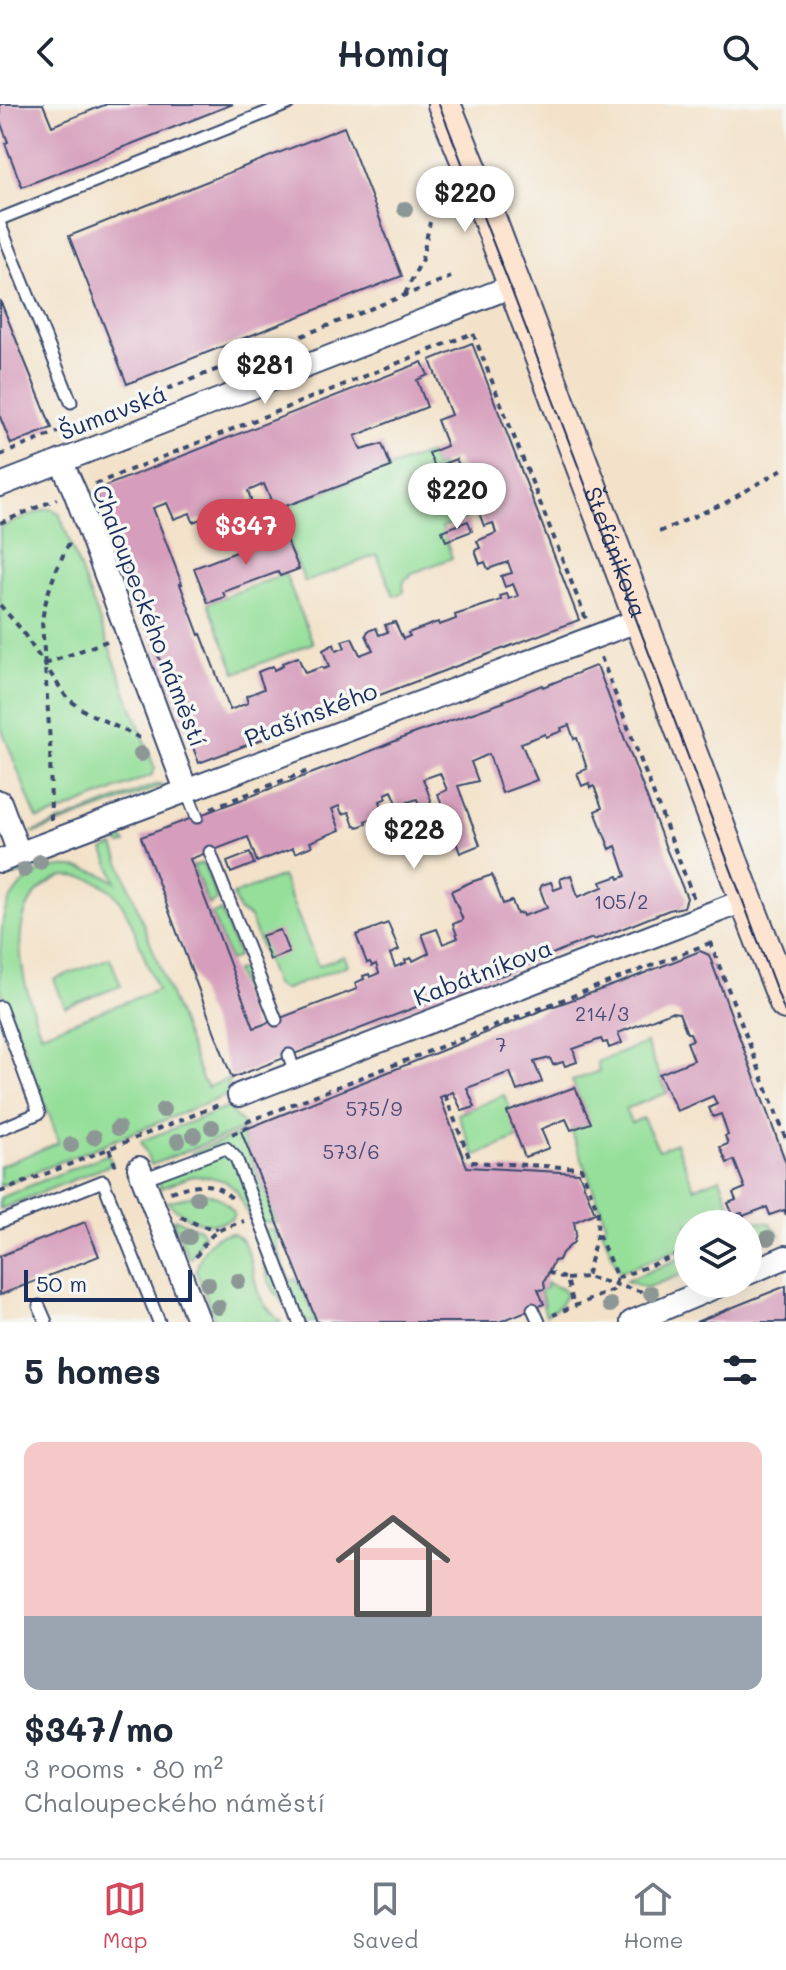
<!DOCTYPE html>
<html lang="en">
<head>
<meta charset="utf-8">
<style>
  body { margin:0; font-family:Mali,sans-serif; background:#f6f6f7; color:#1f2937; height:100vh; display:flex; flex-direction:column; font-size:30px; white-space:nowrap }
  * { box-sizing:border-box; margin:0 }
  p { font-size:26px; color:#747a83 }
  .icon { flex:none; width:44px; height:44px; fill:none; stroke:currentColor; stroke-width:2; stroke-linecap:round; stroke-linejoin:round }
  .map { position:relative; height:1218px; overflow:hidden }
  .drawer { display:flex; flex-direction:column; background:#fff; flex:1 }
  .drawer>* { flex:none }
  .fabs { position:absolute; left:674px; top:1106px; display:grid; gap:16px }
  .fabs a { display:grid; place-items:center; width:88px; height:88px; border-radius:50%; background:#fff; box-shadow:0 8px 32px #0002; font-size:40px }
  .scale { position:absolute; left:24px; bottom:20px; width:168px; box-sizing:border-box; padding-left:8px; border:4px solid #1b2f5e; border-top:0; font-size:22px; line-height:28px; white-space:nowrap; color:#1b2f5e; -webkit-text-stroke:6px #f6f6f2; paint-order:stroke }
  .price { position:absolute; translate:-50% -68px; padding:0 18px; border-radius:28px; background:#fff; color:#222; font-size:26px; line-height:52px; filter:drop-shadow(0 2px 4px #0008) }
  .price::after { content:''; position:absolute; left:50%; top:48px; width:24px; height:18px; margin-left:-12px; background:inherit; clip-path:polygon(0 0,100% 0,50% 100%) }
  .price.selected { background:#d1495b; color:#fff }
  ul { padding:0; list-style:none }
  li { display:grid; align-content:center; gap:16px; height:424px; padding:0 24px }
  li+li { border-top:2px solid #e0e1e3 }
  li span { display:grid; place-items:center; height:248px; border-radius:16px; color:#555 }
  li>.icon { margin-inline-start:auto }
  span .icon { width:144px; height:144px; fill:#fffc; stroke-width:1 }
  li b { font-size:34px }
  h2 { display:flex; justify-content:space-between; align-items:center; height:96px; padding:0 24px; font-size:34px }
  header { display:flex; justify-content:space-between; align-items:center; height:104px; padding:0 24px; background:#fff; font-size:36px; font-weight:600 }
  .tab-bar { display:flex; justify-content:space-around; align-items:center; height:112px; border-top:2px solid #e0e1e3; background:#fff; font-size:22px; color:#747a83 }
  .tab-bar a { display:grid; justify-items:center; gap:4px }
  .tab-bar .selected { color:#d1495b }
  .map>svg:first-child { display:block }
  .green { fill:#95df9a; stroke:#58877c; stroke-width:2; fill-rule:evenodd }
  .building { fill:#d69ebc; fill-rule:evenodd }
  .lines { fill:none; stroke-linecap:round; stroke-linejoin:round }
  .lane-casing { stroke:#3b4a6e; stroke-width:15 }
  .street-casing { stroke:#3b4a6e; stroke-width:26 }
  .secondary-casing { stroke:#3b4a6e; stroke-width:36 }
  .path { stroke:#3b4a6e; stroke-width:4; stroke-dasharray:6 6; stroke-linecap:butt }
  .lane { stroke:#fff; stroke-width:11 }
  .street { stroke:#fff; stroke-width:22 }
  .secondary { stroke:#fde4d0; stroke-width:32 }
  .tram { stroke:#1b2f5e; stroke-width:2 }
  .tree { fill:#8d9896 }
  .labels { text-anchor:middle; stroke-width:7; stroke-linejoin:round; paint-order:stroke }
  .number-label { font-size:20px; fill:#4a4b76 }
  .street-label { font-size:24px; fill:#1b2f5e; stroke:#f6f6f2 }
</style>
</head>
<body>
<header><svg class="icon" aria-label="back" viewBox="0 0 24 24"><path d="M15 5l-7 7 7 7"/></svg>Homiq<svg class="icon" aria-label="search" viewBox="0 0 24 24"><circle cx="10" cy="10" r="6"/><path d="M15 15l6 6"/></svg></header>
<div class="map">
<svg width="786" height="1218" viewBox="0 0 786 1218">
  <rect width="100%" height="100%" fill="#f6f6f2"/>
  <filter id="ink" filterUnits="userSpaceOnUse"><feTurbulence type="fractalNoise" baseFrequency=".0125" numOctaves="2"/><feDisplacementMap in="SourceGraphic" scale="16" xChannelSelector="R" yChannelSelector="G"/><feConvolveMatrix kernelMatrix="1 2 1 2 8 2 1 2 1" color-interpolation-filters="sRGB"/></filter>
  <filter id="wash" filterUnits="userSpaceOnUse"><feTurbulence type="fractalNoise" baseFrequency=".006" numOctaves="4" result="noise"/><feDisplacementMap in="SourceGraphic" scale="32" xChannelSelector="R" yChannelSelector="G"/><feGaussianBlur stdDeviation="1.8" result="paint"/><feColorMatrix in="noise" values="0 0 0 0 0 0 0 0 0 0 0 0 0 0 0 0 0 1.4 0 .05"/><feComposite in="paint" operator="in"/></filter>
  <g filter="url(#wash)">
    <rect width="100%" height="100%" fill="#f3e2c9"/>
    <path class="green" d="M429,349L435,363L440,361L450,387L454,386L467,414L442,423L452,454L410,470V473L406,474L403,480L404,488L394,492L377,451L305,478L275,406Z
      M46,405H52L59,409L155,665L152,671L61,708L39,715L37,714L32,703L0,620V423Z
      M285,470L313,539L236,569L208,499Z
      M157,680L162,682L35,729L33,728Z
      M106,727L117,728L126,739L122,741L115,737L9,774L8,769Z
      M114,742L203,978H205L207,983L232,974L228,978L227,991L0,1082V1062L58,1039C57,1029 51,1016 47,1005C36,977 26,948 15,920C10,907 2,893 0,880C0,864 0,822 5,807C23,758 76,752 116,778L104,746ZM62,772C108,770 123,794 137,833C144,851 150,869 157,886L41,930C20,874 0,796 62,772Z
      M203,759L217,796L209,801L193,762Z
      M282,772L318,862L344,852L348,861L286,885L280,884L275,881L250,813L239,807L233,791Z
      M221,807L238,852L230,857L212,810Z
      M110,854L121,882L65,903L54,875Z
      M243,865L259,905L251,908L235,867Z
      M646,939L667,989L625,1005L631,1019L643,1014L659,1046L676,1039L694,1084L720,1074L733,1110L742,1109L745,1117L770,1119L780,1131L750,1144L748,1143V1120H688V1142L620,1168L618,1166L603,1128L606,1119L571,1026L590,1018L572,977L599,967L597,958Z
      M504,991L511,1007L518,1034L475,1052L458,1010Z
      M229,1003C233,1013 240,1014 245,1024L151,1061L141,1037Z
      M241,1029L278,1119L251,1118L237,1087L225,1077L210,1073L192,1072L161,1084L157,1075L195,1060L192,1049Z
      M108,1050L112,1060L110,1061L0,1105V1094Z
      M203,1089C216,1090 228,1098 234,1110L232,1114C207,1127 186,1115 167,1098Z
      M175,1115L200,1125L204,1130L191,1154L188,1152L173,1116Z
      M275,1126L278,1147L290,1177L296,1175L306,1192L317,1218H298L274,1187L268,1175L254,1127Z
      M232,1129C254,1139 251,1174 260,1193C265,1203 273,1210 281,1218H216L196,1167C201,1148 209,1130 232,1129Z
      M688,1151V1168L646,1184L626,1177Z
      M546,1179L562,1185L566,1191L560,1201L546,1211L543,1202L545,1200L540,1187L546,1184Z"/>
    <g id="blocks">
      <path class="building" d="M0,0H43L52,22L107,0H233L22,83L5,39L8,38L0,17Z
        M344,23L402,172L127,280L69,132Z
        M0,196L52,324L11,340L0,313Z
        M472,239L579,516L199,659L95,386L422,258L428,271L417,276L427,303L355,332L361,346L382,340L391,363L275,406L264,380L248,387L251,396L230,405L232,411L226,414L223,407L193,418L190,409L174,415L167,399L153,404L182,480H180L199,531L201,530L230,606L248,599L246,592L264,585L258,568L260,567L273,562L274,566L283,562L282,559L298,553L305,569L322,563L323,565L329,563L323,546L334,540L336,547L345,544L342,537L352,534L360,551L373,546L366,531L368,527L376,524L379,531L388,528L385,521L395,518L403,535L410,532L408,529L438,518L439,521L448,518L456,515L455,511L501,496L500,492L507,490L509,495L518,492L513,480L505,483L501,472L512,469L508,458L488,465L485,458L480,460L475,446L480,444L477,437L496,429L493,419L484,422L472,390L479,387L473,369L465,372L456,355L435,363L429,349L447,342L437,316L451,311L430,256Z
        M468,417L472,427L446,437L442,427Z
        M284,430L299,465L280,472L278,468L223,488L225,493L208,499L194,464Z
        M595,562L598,564L667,747L687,794L684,803L669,806L594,836L593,834L566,844L506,870L488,875L487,874L455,888L232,974L141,733L356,653L415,629L504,598L503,597L542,581L543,583ZM569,621L574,635L577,634L587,665L577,669L582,682L589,679L590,684L594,682L602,704L595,707L610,745L616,742L626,772L619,775L618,772L601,778L603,783L578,793L571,771L560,775L562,783L554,786L551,778L542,781L540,785L547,804L523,812L522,809L517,810L512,797L503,800L492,771L471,778L451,787L463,816L453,820L458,834L443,840L437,825L422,830L429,849L413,857L411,854L405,856L406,859L395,863L390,850L399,846L388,819L356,831L367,859L370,858L372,862L376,860L379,869L370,873L369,870L363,872L364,875L355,879L357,885L254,924L190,755L248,733L257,758L293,744L295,749L312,742L310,738L340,726L332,705L339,702L342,710L349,708L354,722L358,723L366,720L365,717L374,714L375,717L385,714L380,697L387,694L385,690L392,687L401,708L411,706L408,698L417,695L420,703L430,699L431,696L423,675L440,669L447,686L438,690L460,749L480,741L458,682L478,677L471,658L489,650L502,689L537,676L521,639L545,630L546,633L562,627L561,624Z
        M250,749L254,760L231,769L227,758Z
        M280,826L289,849L270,856L261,832Z
        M700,847L709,851L786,1059V1111L784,1106L770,1111L767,1103L743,1112L742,1109L733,1111L728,1099L736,1096L733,1089L745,1084L734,1056L727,1059L720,1043L728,1040L725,1032L728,1031L721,1010L713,1013L709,1004L717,1000L713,992L677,1007L659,970L694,956L687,938L693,936L690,929H687L679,909L671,908L618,929L622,939L609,944L607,938L603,939L601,935L573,945L577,958L565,962L563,958L553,961L550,954L534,958L542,978L517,987L510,968L467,984L475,1003L462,1007L453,988L440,993L467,1063L579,1069L595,1109L574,1118L576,1129L574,1138L562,1149L559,1156L554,1157L544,1178L545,1184L542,1186L538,1185L544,1200L499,1218H317L241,1027L543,906L622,878Z
        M575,983L591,1019L571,1026L566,1015L541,1025L549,1044L525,1053L507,1008Z
        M85,1118L99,1152L0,1191V1152Z
        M786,1182V1218H696Z"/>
    </g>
  </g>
  <g filter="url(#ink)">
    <use href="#blocks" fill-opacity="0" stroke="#3b4a6e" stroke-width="2"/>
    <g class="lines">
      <defs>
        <path id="lane" d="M0,115L288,0
          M0,121L71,298
          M186,686L197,713
          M210,748L276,916
          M0,903L39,1009L0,1025
          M289,951L295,970
          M143,1075L226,1044L236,1054L299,1218
          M0,1118L103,1077L159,1218
          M39,1202L46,1218
          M533,1205L539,1218"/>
        <path id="street" d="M61,357L75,388L186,686
          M0,381L515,181
          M0,698L19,749
          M0,757L642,515
          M239,991L746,796
          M139,1064L199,1218
          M748,1169L786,1153
          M632,1218L722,1180"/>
        <g id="secondary">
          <path id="s1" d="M444,0L471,66L746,796L786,899"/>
        </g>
      </defs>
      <use href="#lane" class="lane-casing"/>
      <use href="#street" class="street-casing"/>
      <use href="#secondary" class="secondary-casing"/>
      <path class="path" d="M405,190L422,155L430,118
        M0,351L451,173
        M95,380L473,229L586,515
        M0,419L57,395
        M659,428L727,398L786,363
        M0,501L20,524L67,594L86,608L142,635
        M601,553L694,795
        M45,560L107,537
        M211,704L308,667
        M51,716L50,639L42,517C46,489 57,461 71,436
        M710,838L786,1035
        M445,991L471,1058L581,1064L598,1107L597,1127L617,1174L613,1186L553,1211
        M246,1018L710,839
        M232,1030L248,1023L246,1018
        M109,1045L116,1063L115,1064
        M0,1088L221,1000
        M170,1088C195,1080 211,1075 232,1094
        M181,1113L201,1122L218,1125
        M597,1130L586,1173L643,1188
        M196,1153C211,1127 217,1126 244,1117
        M548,1168L567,1175L574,1202
        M617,1174L688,1147
        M567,1175L586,1173"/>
      <use href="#lane" class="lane"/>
      <use href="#street" class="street"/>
      <use href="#secondary" class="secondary"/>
      <path class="tram" d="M439,0L510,182L786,911"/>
    </g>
    <g class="tree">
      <circle cx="405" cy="105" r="8"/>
      <circle cx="141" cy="650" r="8"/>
      <circle cx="40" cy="758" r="8"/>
      <circle cx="24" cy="766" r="8"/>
      <circle cx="163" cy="1006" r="8"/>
      <circle cx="212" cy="1023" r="8"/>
      <circle cx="118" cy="1024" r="8"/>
      <circle cx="194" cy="1031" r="8"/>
      <circle cx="94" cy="1033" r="8"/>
      <circle cx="178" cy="1037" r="8"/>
      <circle cx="71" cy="1041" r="8"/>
      <circle cx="197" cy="1094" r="8"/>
      <circle cx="189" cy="1133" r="8"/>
      <circle cx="768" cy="1134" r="8"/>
      <circle cx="238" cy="1177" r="8"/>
      <circle cx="208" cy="1180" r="8"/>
      <circle cx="651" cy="1189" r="8"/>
      <circle cx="610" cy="1201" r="8"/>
      <circle cx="218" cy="1203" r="8"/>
    </g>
  </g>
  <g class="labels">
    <g class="number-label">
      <text x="621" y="805">105/2</text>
      <text x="602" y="917">214/3</text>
      <text x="501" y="948">7</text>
      <text x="374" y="1012">575/9</text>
      <text x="351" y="1055">573/6</text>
    </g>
    <g class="street-label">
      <text transform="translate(113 309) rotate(-21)" y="8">Šumavská</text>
      <text dy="8" stroke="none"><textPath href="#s1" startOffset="480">Štefánikova</textPath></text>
      <text transform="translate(149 512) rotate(69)" y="8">Chaloupeckého náměstí</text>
      <text transform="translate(311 611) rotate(-21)" y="8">Ptašínského</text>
      <text transform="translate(483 869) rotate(-21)" y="8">Kabátníkova</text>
    </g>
  </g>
</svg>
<div class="fabs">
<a><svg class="icon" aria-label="layers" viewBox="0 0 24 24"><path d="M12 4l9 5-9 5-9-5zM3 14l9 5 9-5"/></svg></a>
</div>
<div class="scale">50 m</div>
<b class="price" style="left:465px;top:130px">$220</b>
<b class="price" style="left:265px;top:302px">$281</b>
<b class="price" style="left:457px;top:427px">$220</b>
<b class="price selected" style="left:246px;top:463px">$347</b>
<b class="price" style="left:414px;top:767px">$228</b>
</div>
<section class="drawer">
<h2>5 homes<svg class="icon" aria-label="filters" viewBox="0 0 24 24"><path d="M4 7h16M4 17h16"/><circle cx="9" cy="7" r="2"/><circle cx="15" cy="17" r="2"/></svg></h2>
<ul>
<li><span style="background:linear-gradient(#f6c9c9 70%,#9aa5b1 0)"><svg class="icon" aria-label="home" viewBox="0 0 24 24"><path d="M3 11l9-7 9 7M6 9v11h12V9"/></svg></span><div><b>$347/mo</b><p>3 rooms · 80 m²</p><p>Chaloupeckého náměstí</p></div></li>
</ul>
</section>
<nav class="tab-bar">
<a class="selected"><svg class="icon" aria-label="map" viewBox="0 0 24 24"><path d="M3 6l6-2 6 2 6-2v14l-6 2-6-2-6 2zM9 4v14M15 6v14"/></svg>Map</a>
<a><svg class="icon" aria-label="saved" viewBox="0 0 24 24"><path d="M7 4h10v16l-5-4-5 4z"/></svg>Saved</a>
<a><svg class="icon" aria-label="home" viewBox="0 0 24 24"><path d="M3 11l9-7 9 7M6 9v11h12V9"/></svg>Home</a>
</nav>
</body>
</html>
